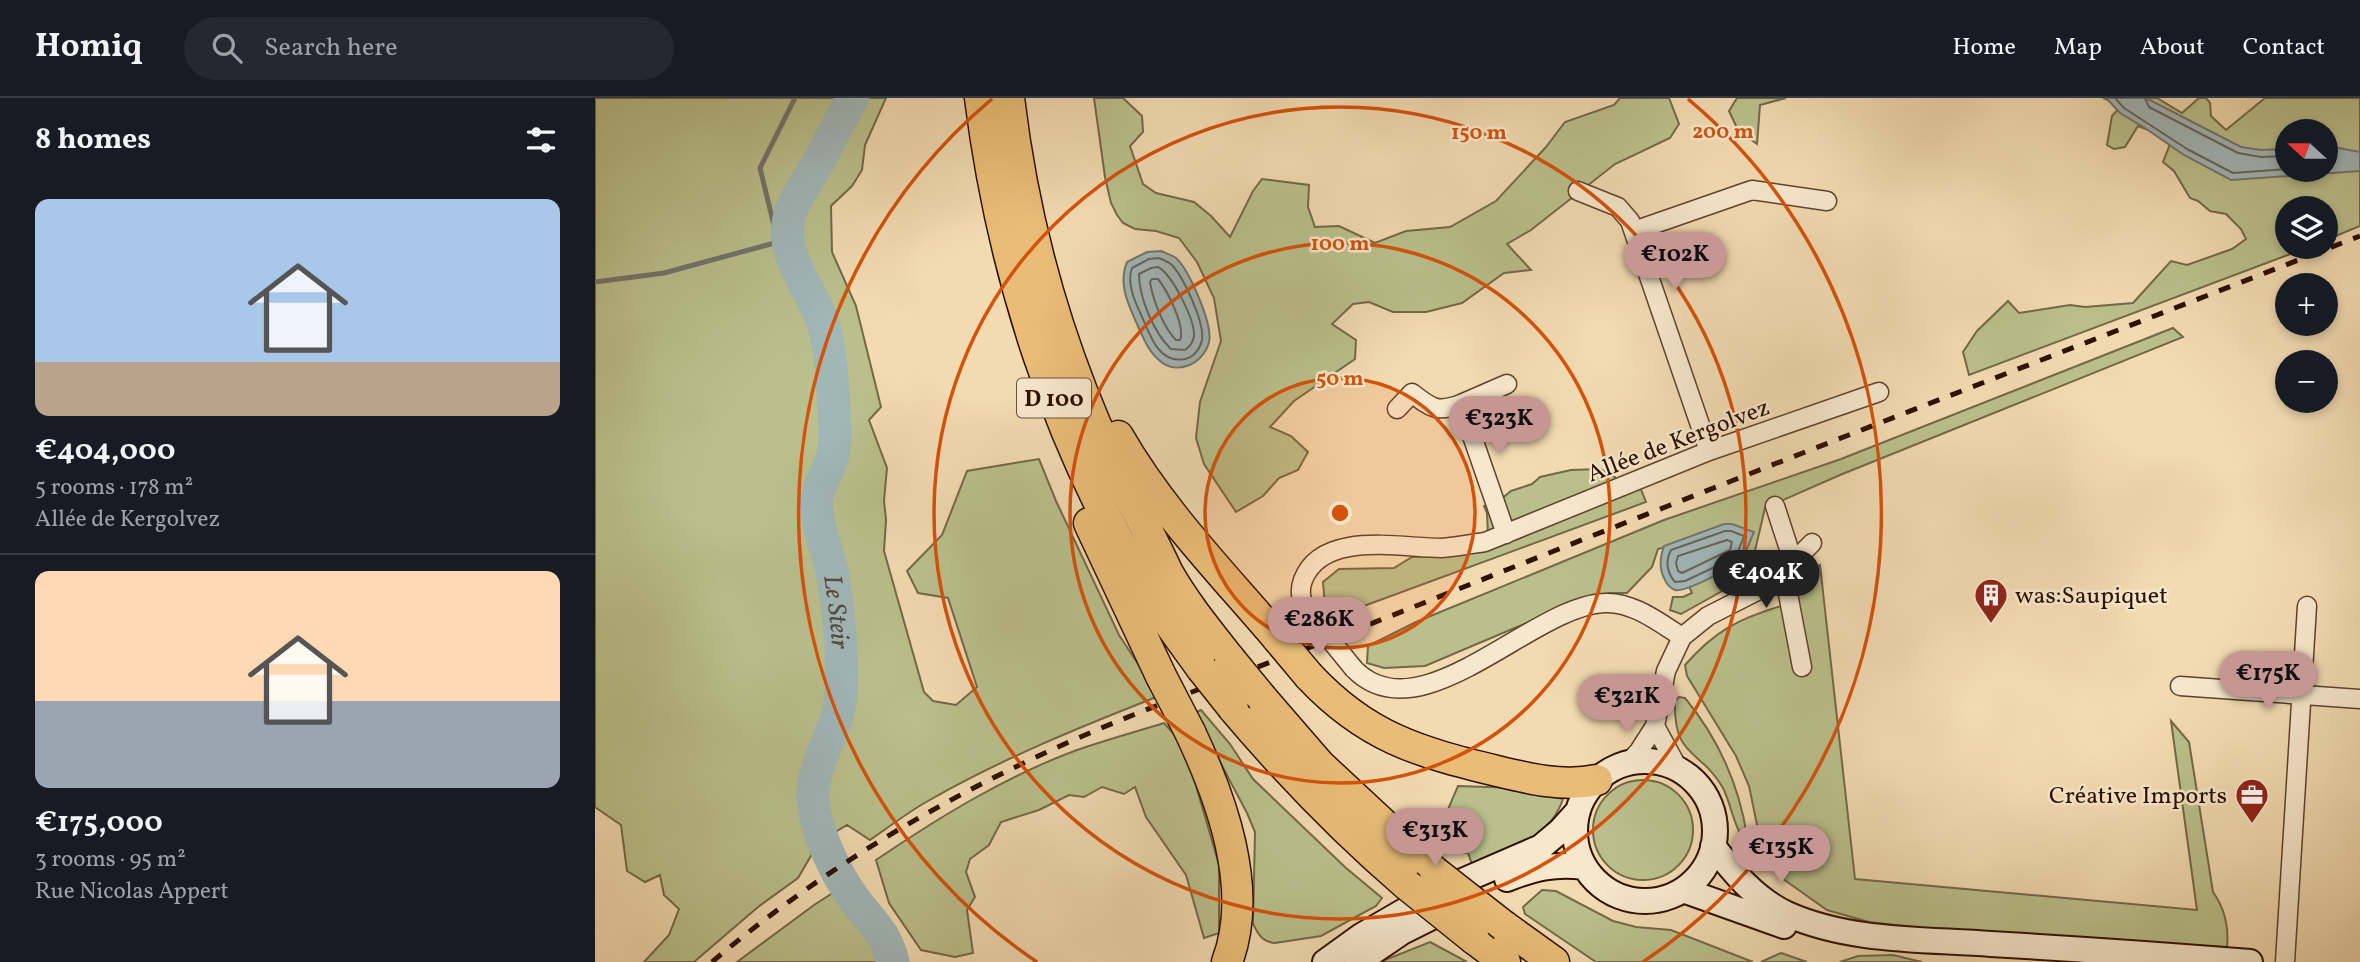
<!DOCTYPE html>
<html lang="en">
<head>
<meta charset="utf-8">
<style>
  body { margin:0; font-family:Vollkorn,serif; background:#242831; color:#f1f3f6; height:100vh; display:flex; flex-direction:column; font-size:26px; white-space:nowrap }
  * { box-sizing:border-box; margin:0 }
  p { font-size:23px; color:#9ea1a6 }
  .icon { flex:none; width:38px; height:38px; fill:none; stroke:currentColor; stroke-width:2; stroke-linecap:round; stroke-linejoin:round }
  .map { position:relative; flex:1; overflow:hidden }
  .details { display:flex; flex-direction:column; background:#171b24; width:595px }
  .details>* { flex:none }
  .needle { width:46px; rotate:291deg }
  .fabs { position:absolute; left:1680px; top:21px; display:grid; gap:14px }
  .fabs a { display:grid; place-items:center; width:63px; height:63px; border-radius:50%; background:#171b24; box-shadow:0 4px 10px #0003; font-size:35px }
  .price { position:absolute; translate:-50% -60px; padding:0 16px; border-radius:24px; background:#c59692; color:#111; font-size:23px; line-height:46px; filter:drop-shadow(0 2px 4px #0008) }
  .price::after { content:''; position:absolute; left:50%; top:42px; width:21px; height:16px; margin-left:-10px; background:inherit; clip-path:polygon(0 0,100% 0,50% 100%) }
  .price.selected { background:#222; color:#fff }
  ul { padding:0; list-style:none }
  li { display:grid; align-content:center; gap:14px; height:371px; padding:0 35px }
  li+li { border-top:2px solid #363941 }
  li span { display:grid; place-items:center; height:217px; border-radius:14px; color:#555 }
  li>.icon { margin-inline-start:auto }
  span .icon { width:126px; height:126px; fill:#fffc; stroke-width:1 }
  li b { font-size:30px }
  h2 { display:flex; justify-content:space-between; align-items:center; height:84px; padding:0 35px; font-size:30px }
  header { display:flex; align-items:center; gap:42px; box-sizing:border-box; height:98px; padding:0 35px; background:#171b24; border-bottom:2px solid #363941 }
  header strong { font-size:33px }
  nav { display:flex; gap:38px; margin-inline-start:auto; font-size:24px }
  .search { width:490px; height:63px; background:#242831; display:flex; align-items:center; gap:18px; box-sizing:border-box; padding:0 24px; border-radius:38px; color:#9ea1a6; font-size:26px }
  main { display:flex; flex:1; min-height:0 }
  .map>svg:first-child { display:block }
  .green { fill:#bac08c; stroke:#746846; stroke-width:2; fill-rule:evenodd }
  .water { fill:#a1b7b8; stroke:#73746e; stroke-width:2 }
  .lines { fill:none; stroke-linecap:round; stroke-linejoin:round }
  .shore { stroke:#68645c; stroke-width:2 }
  .stream { stroke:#73746e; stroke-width:5 }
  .river { stroke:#a1b7b8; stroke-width:33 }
  .minor-casing { stroke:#5f422c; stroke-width:21 }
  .secondary-casing { stroke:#2e1000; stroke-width:28 }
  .trunk-casing { stroke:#2e1000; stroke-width:33 }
  .minor { stroke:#f7e7cc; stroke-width:18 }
  .secondary { stroke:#f7e7cc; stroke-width:24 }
  .trunk { stroke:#e9bd78; stroke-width:30 }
  .rail { stroke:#2e1000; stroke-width:5; stroke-dasharray:12 12; stroke-linecap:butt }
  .minor-bridge-casing { stroke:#5f422c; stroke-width:21; stroke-linecap:butt }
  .trunk-bridge-casing { stroke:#2e1000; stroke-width:33; stroke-linecap:butt }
  .minor-bridge { stroke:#f7e7cc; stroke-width:18 }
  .trunk-bridge { stroke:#e9bd78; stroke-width:30 }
  .ring { fill:none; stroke:#d5520b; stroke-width:3.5 }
  .labels { text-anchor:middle; stroke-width:5; stroke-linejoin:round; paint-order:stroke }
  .shield { fill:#f7e7cc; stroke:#6a503d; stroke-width:2 }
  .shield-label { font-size:23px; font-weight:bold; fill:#2e1000 }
  .street-label { font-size:24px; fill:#2e1000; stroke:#f7e7cc }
  .poi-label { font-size:24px; fill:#2e1000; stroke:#f7e7cc; text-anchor:start }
  .water-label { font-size:26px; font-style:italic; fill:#564a40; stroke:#f7e7cc }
  .centre { fill:#d5520b; stroke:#f7e7cc; stroke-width:3.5 }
  .ring-label { font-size:21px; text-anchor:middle; font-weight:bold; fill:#d5520b; stroke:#f7e7cc; stroke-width:5; stroke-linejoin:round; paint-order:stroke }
</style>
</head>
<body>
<header>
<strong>Homiq</strong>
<div class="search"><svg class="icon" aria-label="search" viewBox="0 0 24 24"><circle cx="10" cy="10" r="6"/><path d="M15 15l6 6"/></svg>Search here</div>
<nav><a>Home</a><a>Map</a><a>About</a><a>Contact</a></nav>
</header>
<main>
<section class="details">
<h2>8 homes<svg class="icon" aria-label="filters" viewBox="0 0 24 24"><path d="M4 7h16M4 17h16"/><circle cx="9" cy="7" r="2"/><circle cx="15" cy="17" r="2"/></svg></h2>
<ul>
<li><span style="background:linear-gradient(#a9c7e8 75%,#b9a48a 0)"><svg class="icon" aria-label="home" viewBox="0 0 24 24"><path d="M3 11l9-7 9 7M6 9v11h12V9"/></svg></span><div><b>€404,000</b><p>5 rooms · 178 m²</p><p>Allée de Kergolvez</p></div></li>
<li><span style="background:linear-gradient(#ffd9b3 60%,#9aa5b1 0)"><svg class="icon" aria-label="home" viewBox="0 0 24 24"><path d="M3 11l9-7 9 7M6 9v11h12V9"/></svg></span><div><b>€175,000</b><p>3 rooms · 95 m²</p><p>Rue Nicolas Appert</p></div></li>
</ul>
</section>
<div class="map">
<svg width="1765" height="864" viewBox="0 0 1765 864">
  <rect width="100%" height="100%" fill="#f2dab1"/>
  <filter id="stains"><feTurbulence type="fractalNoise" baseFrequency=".00286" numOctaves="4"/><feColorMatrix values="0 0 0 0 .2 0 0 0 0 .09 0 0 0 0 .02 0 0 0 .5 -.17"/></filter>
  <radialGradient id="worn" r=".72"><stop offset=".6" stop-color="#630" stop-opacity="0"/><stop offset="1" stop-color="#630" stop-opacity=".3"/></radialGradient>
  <path class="green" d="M0,0H291L270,47L267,72L257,88L236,108L237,154L261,208L286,309L274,322L292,370L289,403L291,422L289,453L329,594L338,603L361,607L382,589L353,500L323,495L312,473L347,437L372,373L444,361L461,403L524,537L564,598C485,629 406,661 333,703C313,714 294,729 275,742L252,727L224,744L203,780L163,809L99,864H49L74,837L84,811L69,797L65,777L50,784L32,773L26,727L0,709Z
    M499,0H528L547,18L548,34L535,48L548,86L561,95L599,104L616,118L635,139L658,93L667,81L714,87L713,109L720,129L744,128L780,145L811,133L855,129L901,103L951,49L970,24L1019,7L1025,0H1074L1084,26L1075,40L1020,66L936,132L912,146L936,172L909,175L867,205L831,214H798L774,204L758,206L737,226L761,242L760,261L699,303L675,329L696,338L713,354L703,372L684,380L668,398L641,414L609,366L601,340L605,304L626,243L619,200L602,164L584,140L561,133L540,131L528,125L522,117L516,105L510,79Z
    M1142,0H1191L1165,7L1162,46L1143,32L1134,13Z
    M1508,0H1562L1587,15L1604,0H1611L1615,5L1616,18L1631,32L1670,0H1765V128L1731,142V110H1692V149H1714L1374,277L1368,254L1382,233L1413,203L1424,215L1475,207L1490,209L1538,205L1576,163L1592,167L1637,151L1651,141L1646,131L1631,116L1615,113L1603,103L1595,100L1579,73L1568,64L1577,41L1543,28L1530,49L1519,51L1512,47L1517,18L1527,7ZM1692,33H1731V72H1692Z
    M1578,230L1588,239L1245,377L1170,410L1154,478L1086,516L1075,512L1078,499H1088L1097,495L1090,479L1088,444L1063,451L1057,469L1032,495H1014L922,529L830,568L789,570L772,565L773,548L821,524L1069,422L1246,361Z
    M1005,371L1020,379V399L1045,389L1051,404L739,519L730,508L728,484L744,471L799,470L817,459L837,458L893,438L892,415L889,408L905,402L916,393L937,386L945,379L976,372Z
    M1225,467L1260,781L1602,812L1576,623L1594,644L1618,794C1630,811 1634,829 1632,849L1420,840L1274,824L1232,812L1184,778L1189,771L1176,762L1167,751L1154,688L1141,658L1092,578L1090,567C1120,533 1143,521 1186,508L1199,573L1201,498L1204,478Z
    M1084,599L1090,600C1123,640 1144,687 1152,738L1148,741C1138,725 1136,706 1128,690C1106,651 1078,661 1080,603Z
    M606,612L635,646L658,681L751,770L787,800L781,808L726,838L680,845C667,844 664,837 658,826L660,734L652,715L599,615Z
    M569,625L586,644L595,667L624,767V835L609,840L591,777L551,719L540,689L529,696L507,689L489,699L474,697L444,712L406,724L394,747L375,761L371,774L380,799L372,812L378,855L360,859L326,852L294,805L281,762C343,720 411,678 482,652C511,642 540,634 569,625Z
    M998 732a50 50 0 1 1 100 0a50 50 0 1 1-100 0Z
    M863,688L922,690L968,701C954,742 914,751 878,769L873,755H854L844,745L851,716Z
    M247,789L277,842L283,864H142L219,807Z
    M947,792L961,793L1018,823L1041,829L1076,832L1158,864H1001L930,816L928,809Z
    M835,844L872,864H785Z
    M1186,855L1212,864H1166Z
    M1298,857L1327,864H1245L1263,858Z"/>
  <path class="water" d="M1511,0H1551L1646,49L1666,52L1692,51V72H1731V48H1733L1765,54V73L1636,82L1589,57L1550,30L1525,15Z
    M566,153C570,155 577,157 581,160C594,172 618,226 614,244C609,265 582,279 564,262C553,253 548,239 542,226C533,206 523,186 532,164L552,154Z
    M1129,426H1137L1159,434L1146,465C1133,470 1091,495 1080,492C1075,490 1071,485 1069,480C1064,470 1065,459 1069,448Z"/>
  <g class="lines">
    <path class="shore" d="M1520,0L1529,10L1592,51L1638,75L1692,71
      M1550,0L1554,9L1643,55L1666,59L1692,58
      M564,160C569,162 574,164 578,168C589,181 610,225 607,242C605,251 599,259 590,261C565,266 556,240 548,221C541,206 531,186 537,170L554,161Z
      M563,169C577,176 600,222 599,238C598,245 595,248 590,252L576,251C559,235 544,200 544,176L556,170Z
      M557,181H563C572,192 591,229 585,242H581C568,229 558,202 555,184Z
      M1130,433H1136L1149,438L1141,459L1090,483L1080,484C1072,475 1070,463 1076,452Z
      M1132,442L1137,444L1135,452L1087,475L1083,473L1081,465L1083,458Z"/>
    <path class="stream" d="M193,150L183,144L165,70L200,0
      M0,184L69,175L183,144"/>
    <path class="river" id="s1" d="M258,0C244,23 233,47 220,70C210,88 195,106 193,127C189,163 217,192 228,225C236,252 238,286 239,314C240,331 242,350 235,366C231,378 223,388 222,401C220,426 233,453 238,478C244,514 248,558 246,594C245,635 211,669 219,711C224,739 240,774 257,798C274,823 290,831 298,864"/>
    <defs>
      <path id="minor" d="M983,93L1023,109L1035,123L1114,353
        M1039,133L1157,92L1232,103
        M802,311L817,295C836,310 842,315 866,306
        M1180,408L1194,451L1193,496L1207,569
        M911,436L866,306L912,286
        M719,522C709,510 702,498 708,482C727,432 805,450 846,450C861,449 875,446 890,444L1114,353L1284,294
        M759,571C825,639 937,508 1009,505C1037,503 1065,525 1087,539
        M1585,588L1765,601
        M1060,628L1084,672
        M1033,665L1044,653L1060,628L1071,573L1087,539L1113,518L1178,485L1217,445
        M1690,864L1712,508"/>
      <path id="secondary" d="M980 733a70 70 0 1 1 140 0a70 70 0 1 1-140 0Z
        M1118,748C1139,775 1160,801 1192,816C1255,844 1328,841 1396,846C1482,851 1569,857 1655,864
        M912,781C939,770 961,765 989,769
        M1088,792L1189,828
        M730,864L766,838L842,794L946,749L965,733L983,713
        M763,864L807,834L861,807"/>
      <path id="trunk" d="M385,0C407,174 462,347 555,497C571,522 589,546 607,571
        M414,0C432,152 478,297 552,432C559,446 566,460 573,475C590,505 613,533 635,561
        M523,338C566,413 627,475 683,541
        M494,425L566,578
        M714,578C771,639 823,654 902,673C935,681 968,689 1002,682
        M667,600L725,667L840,774
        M638,610C692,674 749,733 812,787
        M595,634C626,700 660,791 632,864
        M909,828L959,864
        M879,841L910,864"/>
    </defs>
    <use href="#minor" class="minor-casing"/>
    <use href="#secondary" class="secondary-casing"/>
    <use href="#trunk" class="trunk-casing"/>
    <use href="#minor" class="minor"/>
    <use href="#secondary" class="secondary"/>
    <use href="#trunk" class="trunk"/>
    <path class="rail" d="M117,864C242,758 386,678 538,617C634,579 731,544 826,506C1138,381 1452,260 1765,138"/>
    <defs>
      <path id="minor-bridge" d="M719,522L759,571"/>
      <path id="trunk-bridge" d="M683,541L714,578
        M635,561L667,600
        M607,571L638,610
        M566,578L595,634
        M840,774L909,828
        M812,787L879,841"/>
    </defs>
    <use href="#minor-bridge" class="minor-bridge-casing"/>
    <use href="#trunk-bridge" class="trunk-bridge-casing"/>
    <use href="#minor-bridge" class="minor-bridge"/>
    <use href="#trunk-bridge" class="trunk-bridge"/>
  </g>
  <circle cx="745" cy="415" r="135" fill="#d5520b" fill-opacity=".12"/>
  <g class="ring">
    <circle cx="745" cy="415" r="135"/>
    <circle cx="745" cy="415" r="270"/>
    <circle cx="745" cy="415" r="406"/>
    <path d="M442 864A541 541 0 0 1 397 1M1093 1A541 541 0 0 1 1048 864"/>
  </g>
  <defs>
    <symbol id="building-pin" viewBox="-11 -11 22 30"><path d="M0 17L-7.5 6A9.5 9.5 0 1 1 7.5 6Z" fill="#8f2418" stroke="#f7e7cc"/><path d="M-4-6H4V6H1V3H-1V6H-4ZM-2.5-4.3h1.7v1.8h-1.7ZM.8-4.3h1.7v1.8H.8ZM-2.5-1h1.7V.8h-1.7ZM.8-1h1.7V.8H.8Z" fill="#fff"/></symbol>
    <symbol id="office-pin" viewBox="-11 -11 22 30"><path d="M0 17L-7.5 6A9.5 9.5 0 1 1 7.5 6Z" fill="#8f2418" stroke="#f7e7cc"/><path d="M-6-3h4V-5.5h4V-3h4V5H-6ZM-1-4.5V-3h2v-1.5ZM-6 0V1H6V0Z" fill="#fff"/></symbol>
  </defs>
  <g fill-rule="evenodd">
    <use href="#building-pin" x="1377" y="478" width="38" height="52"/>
    <use href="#office-pin" x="1638" y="678" width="38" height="52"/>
  </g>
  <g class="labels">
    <rect class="shield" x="422" y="280.5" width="74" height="39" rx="5"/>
    <g class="shield-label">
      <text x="459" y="308">D 100</text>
    </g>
    <g class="street-label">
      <text transform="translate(1083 342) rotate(-21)" y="8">Allée de Kergolvez</text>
    </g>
    <g class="poi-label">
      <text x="1420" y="505">was:Saupiquet</text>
      <text x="1632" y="705" text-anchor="end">Créative Imports</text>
    </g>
    <g class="water-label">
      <text dy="9" stroke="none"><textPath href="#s1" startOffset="544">Le Steir</textPath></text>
    </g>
  </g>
  <circle cx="745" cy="415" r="10" class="centre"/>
  <g class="ring-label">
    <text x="1128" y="40">200 m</text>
    <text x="884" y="41">150 m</text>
    <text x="745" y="152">100 m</text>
    <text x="745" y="287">50 m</text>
  </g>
  <rect width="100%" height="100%" filter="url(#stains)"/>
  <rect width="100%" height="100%" fill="url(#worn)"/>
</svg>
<div class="fabs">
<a><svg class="needle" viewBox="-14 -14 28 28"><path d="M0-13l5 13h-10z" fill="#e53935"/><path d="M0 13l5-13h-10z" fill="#9ea1a6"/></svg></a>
<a><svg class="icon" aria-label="layers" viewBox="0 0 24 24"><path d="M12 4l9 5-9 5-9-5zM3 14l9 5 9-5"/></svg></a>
<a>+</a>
<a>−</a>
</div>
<b class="price" style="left:1080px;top:194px">€102K</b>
<b class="price" style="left:904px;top:358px">€323K</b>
<b class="price selected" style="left:1171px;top:512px">€404K</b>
<b class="price" style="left:724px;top:559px">€286K</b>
<b class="price" style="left:1673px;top:613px">€175K</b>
<b class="price" style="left:1032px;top:636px">€321K</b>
<b class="price" style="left:840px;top:770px">€313K</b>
<b class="price" style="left:1186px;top:787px">€135K</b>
</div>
</main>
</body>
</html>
